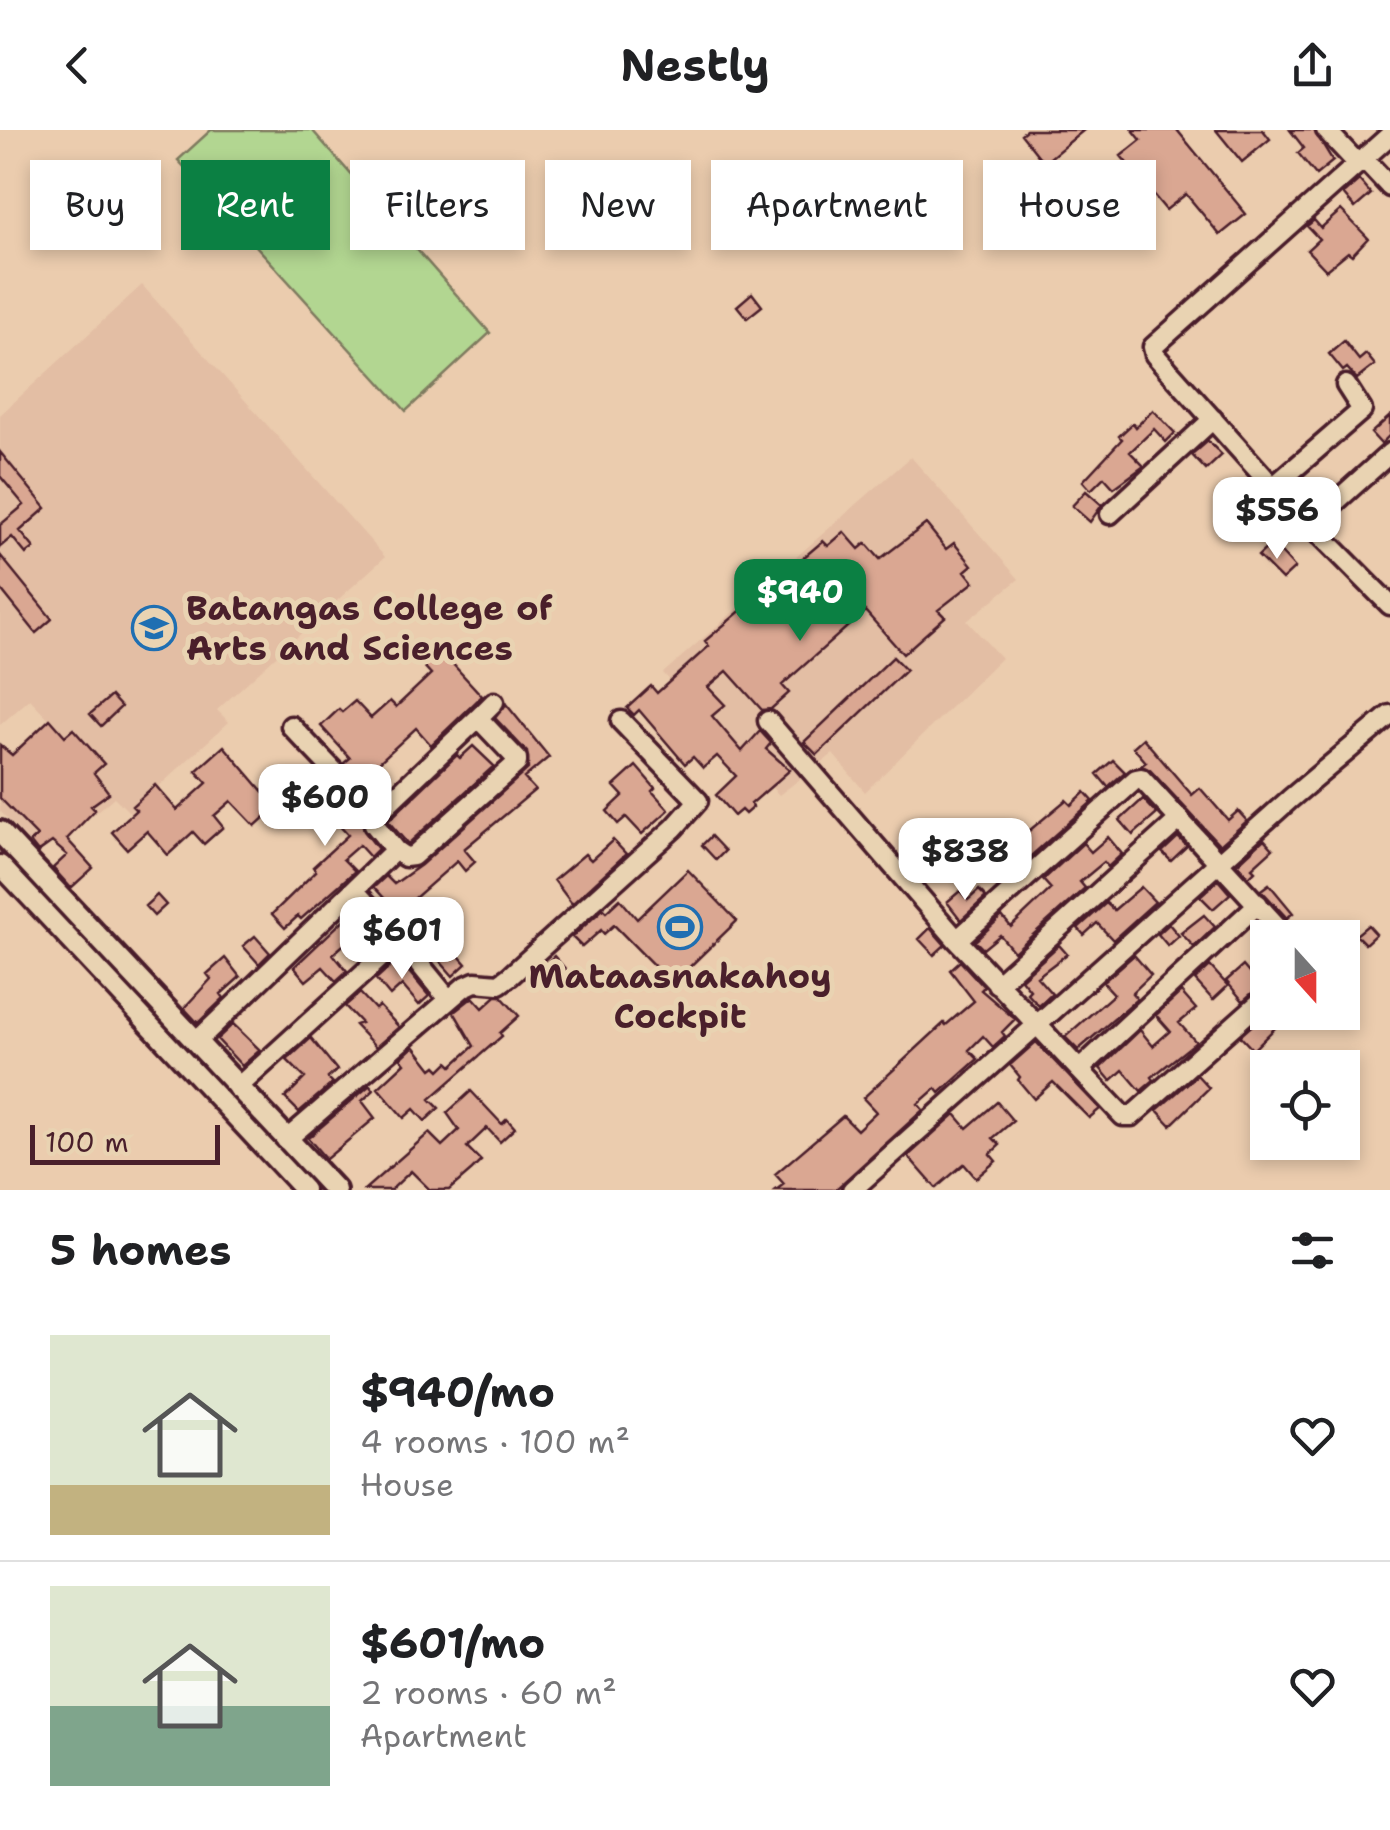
<!DOCTYPE html>
<html lang="en">
<head>
<meta charset="utf-8">
<style>
  body { margin:0; font-family:"Shantell Sans",sans-serif; background:#f6f6f6; color:#202124; height:100vh; display:flex; flex-direction:column; font-size:38px; white-space:nowrap }
  * { box-sizing:border-box; margin:0 }
  p { font-size:32px; color:#757577 }
  .icon { flex:none; width:55px; height:55px; fill:none; stroke:currentColor; stroke-width:2; stroke-linecap:round; stroke-linejoin:round }
  .map { position:relative; height:1060px; overflow:hidden }
  .sheet { display:flex; flex-direction:column; background:#fff; flex:1 }
  .sheet>* { flex:none }
  .guide { position:absolute; left:30px; top:30px; width:1330px; height:90px; display:flex; gap:20px }
  .needle { width:65px; rotate:159deg }
  .fabs { position:absolute; left:1250px; top:790px; display:grid; gap:20px }
  .fabs a { display:grid; place-items:center; width:110px; height:110px; border-radius:0px; background:#fff; box-shadow:0 5px 15px #0003; font-size:50px }
  .scale { position:absolute; left:30px; bottom:25px; width:190px; box-sizing:border-box; padding-left:10px; border:5px solid #4a1f2b; border-top:0; font-size:28px; line-height:35px; white-space:nowrap; color:#4a1f2b; -webkit-text-stroke:8px #e9d3b2; paint-order:stroke }
  .price { position:absolute; translate:-50% -85px; padding:0 22px; border-radius:20px; background:#fff; color:#222; font-size:32px; line-height:65px; filter:drop-shadow(0 2px 5px #0008) }
  .price::after { content:''; position:absolute; left:50%; top:60px; width:30px; height:22px; margin-left:-15px; background:inherit; clip-path:polygon(0 0,100% 0,50% 100%) }
  .price.selected { background:#0b8043; color:#fff }
  ul { padding:0; list-style:none }
  li { display:flex; align-items:center; gap:30px; height:250px; padding:0 50px }
  li+li { border-top:2px solid #e0e0e0 }
  li span { display:grid; place-items:center; flex:none; width:280px; height:200px; border-radius:0px; color:#555 }
  li>.icon { margin-inline-start:auto }
  span .icon { width:120px; height:120px; fill:#fffc; stroke-width:1 }
  li b { font-size:42px }
  h2 { display:flex; justify-content:space-between; align-items:center; height:120px; padding:0 50px; font-size:42px }
  .tag { padding:0 35px; border-radius:0px; background:#fff; box-shadow:0 5px 15px #0003; font-size:35px; line-height:90px }
  .tag.selected { background:#0b8043; color:#fff }
  header { display:flex; justify-content:space-between; align-items:center; height:130px; padding:0 50px; background:#fff; font-size:45px; font-weight:700 }
  .map>svg:first-child { display:block }
  .built { fill:#e3bea4 }
  .green { fill:#b2d691; stroke:#7e7a5e; stroke-width:2.5 }
  .building { fill:#daa792; stroke:#4a1f2b; stroke-width:2.5 }
  .lines { fill:none; stroke-linecap:round; stroke-linejoin:round }
  .minor-casing { stroke:#4a1f2b; stroke-width:25 }
  .major-casing { stroke:#4a1f2b; stroke-width:28 }
  .minor { stroke:#e9d3b2; stroke-width:18 }
  .major { stroke:#e9d3b2; stroke-width:20 }
  .labels { text-anchor:middle; stroke-width:10; stroke-linejoin:round; paint-order:stroke }
  .poi-label { font-size:35px; font-weight:bold; fill:#4a1f2b; stroke:#e9d3b2; text-anchor:start }
</style>
</head>
<body>
<header><svg class="icon" aria-label="back" viewBox="0 0 24 24"><path d="M15 5l-7 7 7 7"/></svg>Nestly<svg class="icon" aria-label="share" viewBox="0 0 24 24"><path d="M12 15V3M7 8l5-5 5 5M5 13v7h14v-7"/></svg></header>
<div class="map">
<svg width="1390" height="1060" viewBox="0 0 1390 1060">
  <rect width="100%" height="100%" fill="#ebccae"/>
  <filter id="ink" filterUnits="userSpaceOnUse"><feTurbulence type="fractalNoise" baseFrequency=".01" numOctaves="2"/><feDisplacementMap in="SourceGraphic" scale="20" xChannelSelector="R" yChannelSelector="G"/><feConvolveMatrix kernelMatrix="1 2 1 2 8 2 1 2 1" color-interpolation-filters="sRGB"/></filter>
  <g filter="url(#ink)">
    <path class="built" d="M142,155L385,427L217,580L229,592L130,683L114,667L97,682L80,665L30,712L0,681V635L49,589L30,569L0,595V285Z
      M911,327L1019,449L967,491L1001,528L865,662L833,624L779,665L663,543Z"/>
    <path class="green" d="M211,0H312L490,203L406,281L178,30Z"/>
    <path class="building" d="M1026,0H1084L1044,33L1021,4Z
      M1133,0H1177L1246,84L1220,105L1186,64L1166,80L1121,26L1141,10Z
      M1216,0H1263L1270,9L1242,32Z
      M1290,0H1314L1333,31L1316,45L1298,23L1304,18Z
      M1359,50L1371,64L1355,78L1343,64Z
      M1341,80L1368,108L1352,125L1348,122L1326,140L1307,120L1319,109L1307,96L1314,90L1321,98Z
      M752,163L762,176L747,188L737,176Z
      M1344,211L1359,230L1366,224L1375,235L1357,249L1347,238L1343,241L1329,224Z
      M1153,280L1175,303L1166,312L1154,299L1130,322L1144,336L1114,358L1104,347L1091,360L1083,351L1122,309L1119,306L1133,293L1136,297Z
      M1390,286V305L1381,314L1371,303Z
      M1208,311L1222,325L1206,340L1192,325Z
      M0,322L46,378L20,401L34,418L26,424L12,407L0,417V395L24,375L0,346Z
      M1251,351L1263,364L1249,377L1237,364Z
      M1086,361L1102,375L1090,392L1072,376Z
      M926,394L946,419L954,413L972,435L965,441L974,452L938,480L945,487L903,524L865,481L782,555L789,563L771,579L762,580L727,541L708,557L725,575L712,586L742,621L760,601L771,613L766,619L790,640L751,674L753,677L745,684L741,680L734,686L716,665L736,646L717,626L703,638L693,627L685,634L639,580L634,585L627,578L651,556L657,563L709,516L705,511L823,411L828,416L844,402L859,419L866,413L880,429Z
      M1272,413L1295,438L1282,450L1258,426Z
      M0,425L52,489L36,503L0,458Z
      M438,518L482,566L431,615L416,598L360,650L344,633L350,628L321,596L339,579L342,582L355,571L371,588L390,571L396,577L431,544L421,533Z
      M893,527L906,540L817,625L804,612Z
      M111,566L121,577L101,596L90,584Z
      M506,574L549,627L524,648L535,660L464,719L475,732L465,741L457,731L398,783L374,757L386,746L394,754L421,735L528,639L527,622L495,588Z
      M50,589L65,606L73,599L104,634L94,643L109,663L91,676L95,680L67,709L93,738L71,758L53,738L67,725L52,712L38,722L30,712L37,706L0,668V615L12,625Z
      M1143,608L1192,665L1200,658L1228,690L1238,681L1247,691L1220,715L1150,640L1141,636L1146,632L1133,617Z
      M224,616L276,677L255,696L231,671L214,686L223,697L204,714L193,702L168,725L147,701L127,719L112,702L136,680L132,676L155,655L177,680L207,653L196,641Z
      M473,616L494,636L408,714L388,691L457,625L460,628Z
      M1113,630L1125,642L1108,657L1097,644Z
      M636,636L655,658L652,661L669,680L642,704L626,687L618,694L607,681L623,666L614,656Z
      M318,642L362,689L364,701L378,719L370,727L359,715L343,729L355,741L301,789L298,786L285,798L272,784L316,741L313,737L348,705L322,677L310,688L290,667Z
      M1085,662L1093,671L997,756L984,742L994,730L1066,670L1071,675Z
      M1143,669L1157,684L1133,705L1120,690Z
      M711,706L725,721L716,730L702,715Z
      M1108,707L1122,724L1108,737L1104,732L1080,752L1085,758L1014,822L1000,805L983,819L975,811L1002,786L1011,797L1051,759L1043,750L1083,713L1091,722Z
      M1178,707L1187,716L1171,731L1162,722Z
      M1264,709L1273,719L1252,738L1255,741L1249,747L1237,734Z
      M613,710L626,724L572,774L554,750L585,724L591,730Z
      M688,740L737,791L672,854L614,795L604,804L601,800L582,817L572,807L603,779L606,782L620,769L637,789Z
      M1218,750L1230,764L1213,779L1200,766Z
      M1269,754L1293,783L1287,788L1261,760Z
      M1141,757L1155,772L1113,810L1097,793L1084,805L1078,798L1106,773L1114,780Z
      M979,760L986,767L961,790L947,772L960,761L968,770Z
      M157,765L166,775L154,786L145,776Z
      M352,782L363,795L366,792L382,809L370,820L356,804L333,824L347,841L336,851L323,837L306,851L294,837Z
      M1204,785L1215,797L1194,817L1181,803Z
      M1169,794L1179,806L1168,816L1158,804Z
      M1368,795L1376,804L1365,814L1356,805Z
      M930,798L945,815L934,825L919,809Z
      M255,806L270,823L259,834L243,816Z
      M1059,815L1067,824L1037,847L1052,864L1039,876L1027,863L1030,860L1021,849Z
      M453,819L466,834L453,846L439,830Z
      M1134,825L1151,845L1132,863L1137,869L1078,920L1065,907L1114,864L1103,852Z
      M554,826L568,842L553,856L539,840Z
      M225,828L240,847L221,864L224,868L198,893L184,878L211,849L207,844Z
      M398,829L429,866L419,875L402,855L390,866L376,849Z
      M960,831L984,857L981,860L1015,889L1002,902L1005,906L993,917L983,906L969,920L978,929L940,963L936,958L918,974L923,980L835,1060H776L784,1054L775,1044L843,986L857,1000L876,982L863,968L944,893L946,895L974,871L950,840Z
      M1210,836L1228,856L1213,870L1195,850Z
      M1243,836L1260,856L1243,871L1226,851Z
      M1181,862L1196,879L1179,893L1196,912L1152,947L1154,950L1141,961L1123,940L1111,951L1100,938L1140,900L1153,916L1170,901L1156,885Z
      M360,863L375,879L379,876L399,897L376,917L355,895L361,893L345,876Z
      M496,866H501L519,886L500,903L502,906L430,969L439,978L425,991L414,979L404,988L378,958L405,933L401,928L414,916L432,939L436,936L440,940L448,932L452,936L474,916L454,882L473,867L483,878Z
      M1267,882H1291L1253,920L1240,906Z
      M233,894L260,920L242,936L217,909Z
      M311,908L337,940L328,948L333,953L299,982L285,968L305,948L287,930Z
      M1036,912L1100,979L1089,988L1053,952L1034,969L1018,950L1020,947L1010,935Z
      M1197,945L1209,958L1171,995L1157,980Z
      M370,955L374,960L362,971L375,988L326,1029L308,1008Z
      M471,961L502,994L507,989L515,998L500,1012L487,998L467,1017L481,1031L472,1040L449,1060H430L411,1041L391,1060H364L429,1003L442,1016L459,1000L447,983Z
      M997,972L1013,991L993,1008L1000,1015L990,1024L996,1031L976,1048L964,1034L936,1058L908,1026L955,984L967,998Z"/>
    <g class="lines">
      <defs>
        <path id="minor" d="M1326,0L1358,34
          M1390,5L1153,217L1155,225L1273,357L1390,475
          M1364,29L1390,57
          M1273,357L1362,280L1346,255
          M1110,384L1213,289
          M1311,394L1390,323
          M478,588L517,629V633L413,726L405,727L395,720L374,694L376,685Z
          M478,588L494,572
          M768,591L957,810L1123,986H1132L1268,865
          M291,596L376,685
          M0,735L304,1060
          M354,760L400,810L448,869
          M957,810L1136,649L1141,648L1288,808
          M997,854L1180,689
          M196,912L395,720
          M1079,940L1258,774
          M237,958L400,810
          M286,1010L464,857L475,852L499,854L510,846L674,698L698,671L621,591
          M852,1060L1290,669L1390,585"/>
        <path id="major" d="M0,702L335,1060"/>
      </defs>
      <use href="#minor" class="minor-casing"/>
      <use href="#major" class="major-casing"/>
      <use href="#minor" class="minor"/>
      <use href="#major" class="major"/>
    </g>
  </g>
  <defs>
    <symbol id="university-ring" viewBox="-11 -11 22 22"><circle r="9.5" fill="#e9d3b2" stroke="#1f6fb2" stroke-width="1.5"/><path d="M0-5L7-2L0 1L-7-2ZM-4 1L0 2.5L4 1V4Q0 6-4 4Z" fill="#1f6fb2"/></symbol>
    <symbol id="stadium-ring" viewBox="-11 -11 22 22"><circle r="9.5" fill="#e9d3b2" stroke="#1f6fb2" stroke-width="1.5"/><path d="M0-5a6.5 5 0 1 0 0 10a6.5 5 0 1 0 0-10ZM-3.5-1.8h7v3.6h-7Z" fill="#1f6fb2"/></symbol>
  </defs>
  <g fill-rule="evenodd">
    <use href="#university-ring" x="129" y="473" width="50" height="50"/>
    <use href="#stadium-ring" x="655" y="772" width="50" height="50"/>
  </g>
  <g class="labels">
    <g class="poi-label">
      <text x="186" y="490">Batangas College of<tspan x="186" dy="40">Arts and Sciences</tspan></text>
      <text x="680" y="858" text-anchor="middle">Mataasnakahoy<tspan x="680" dy="40">Cockpit</tspan></text>
    </g>
  </g>
</svg>
<div class="fabs">
<a><svg class="needle" viewBox="-14 -14 28 28"><path d="M0-13l5 13h-10z" fill="#e53935"/><path d="M0 13l5-13h-10z" fill="#757577"/></svg></a>
<a><svg class="icon" aria-label="locate" viewBox="0 0 24 24"><circle cx="12" cy="12" r="6"/><path d="M12 2v4M12 18v4M2 12h4M18 12h4"/></svg></a>
</div>
<div class="scale">100 m</div>
<b class="price" style="left:1277px;top:432px">$556</b>
<b class="price selected" style="left:800px;top:514px">$940</b>
<b class="price" style="left:325px;top:719px">$600</b>
<b class="price" style="left:965px;top:773px">$838</b>
<b class="price" style="left:402px;top:852px">$601</b>
<div class="guide">
<a class="tag">Buy</a>
<a class="tag selected">Rent</a>
<a class="tag">Filters</a>
<a class="tag">New</a>
<a class="tag">Apartment</a>
<a class="tag">House</a>
</div>
</div>
<section class="sheet">
<h2>5 homes<svg class="icon" aria-label="filters" viewBox="0 0 24 24"><path d="M4 7h16M4 17h16"/><circle cx="9" cy="7" r="2"/><circle cx="15" cy="17" r="2"/></svg></h2>
<ul>
<li><span style="background:linear-gradient(#dfe7d0 75%,#c2b280 0)"><svg class="icon" aria-label="home" viewBox="0 0 24 24"><path d="M3 11l9-7 9 7M6 9v11h12V9"/></svg></span><div><b>$940/mo</b><p>4 rooms · 100 m²</p><p>House</p></div><svg class="icon" aria-label="heart" viewBox="0 0 24 24"><path d="M12 20l-8-8c-3-5 5-10 8-4 3-6 11-1 8 4z"/></svg></li>
<li><span style="background:linear-gradient(#dfe7d0 60%,#7fa58c 0)"><svg class="icon" aria-label="home" viewBox="0 0 24 24"><path d="M3 11l9-7 9 7M6 9v11h12V9"/></svg></span><div><b>$601/mo</b><p>2 rooms · 60 m²</p><p>Apartment</p></div><svg class="icon" aria-label="heart" viewBox="0 0 24 24"><path d="M12 20l-8-8c-3-5 5-10 8-4 3-6 11-1 8 4z"/></svg></li>
</ul>
</section>
</body>
</html>
